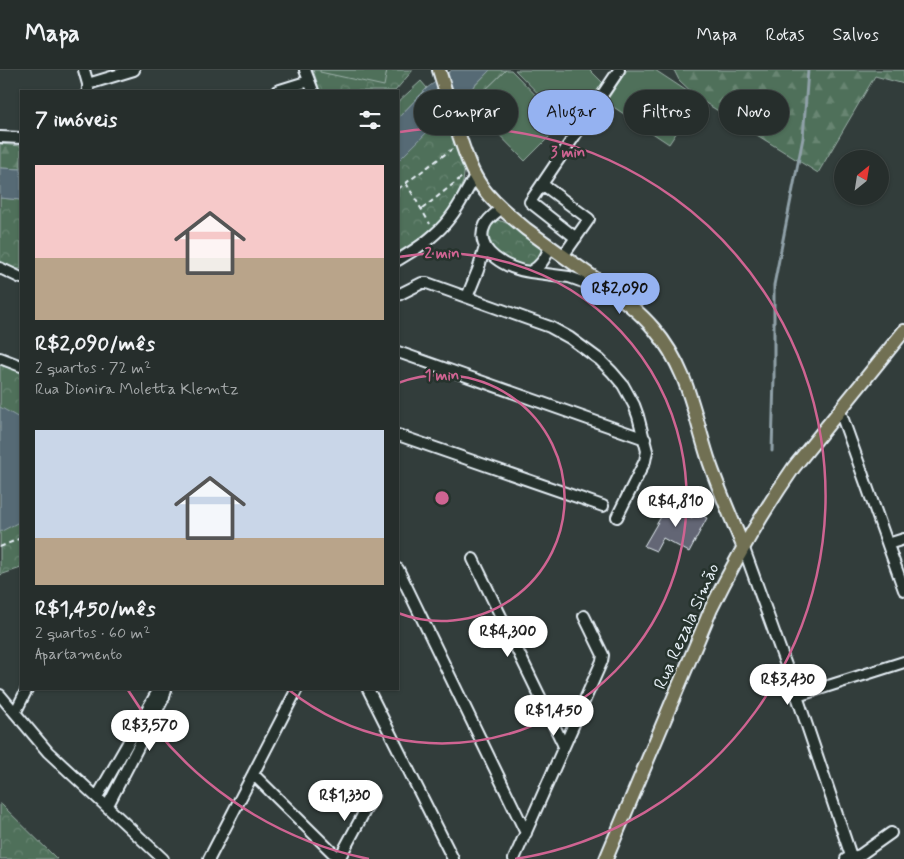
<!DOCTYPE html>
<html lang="pt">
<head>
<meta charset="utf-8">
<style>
  body { margin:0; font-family:Mynerve,sans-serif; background:#323a38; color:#f1f3f6; height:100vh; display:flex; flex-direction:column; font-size:19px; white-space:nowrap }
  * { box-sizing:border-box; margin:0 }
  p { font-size:16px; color:#a4a8a9 }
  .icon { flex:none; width:28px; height:28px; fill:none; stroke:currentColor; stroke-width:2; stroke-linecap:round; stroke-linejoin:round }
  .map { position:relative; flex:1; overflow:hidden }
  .panel { position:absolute; left:20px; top:20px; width:379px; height:600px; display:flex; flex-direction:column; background:#262e2c; border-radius:0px; box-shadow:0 1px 4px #0004,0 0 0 1px #424a48 }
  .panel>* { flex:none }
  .guide { position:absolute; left:414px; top:20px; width:415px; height:45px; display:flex; gap:10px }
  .needle { width:32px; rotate:30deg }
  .fabs { position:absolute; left:834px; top:80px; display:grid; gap:10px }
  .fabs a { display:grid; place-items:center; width:55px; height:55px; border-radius:50%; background:#262e2c; box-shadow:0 1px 4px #0004,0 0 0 1px #424a48; font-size:25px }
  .price { position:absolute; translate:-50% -42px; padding:0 11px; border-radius:18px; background:#fff; color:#222; font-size:16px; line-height:32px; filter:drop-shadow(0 1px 2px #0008) }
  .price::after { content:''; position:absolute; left:50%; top:30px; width:15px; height:11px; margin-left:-8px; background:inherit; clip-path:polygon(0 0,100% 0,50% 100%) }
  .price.selected { background:#95b2f1; color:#111 }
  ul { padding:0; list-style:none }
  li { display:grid; align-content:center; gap:10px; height:265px; padding:0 15px }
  li span { display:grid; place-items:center; height:155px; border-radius:0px; color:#555 }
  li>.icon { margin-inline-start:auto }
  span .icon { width:90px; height:90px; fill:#fffc; stroke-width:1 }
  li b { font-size:21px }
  h2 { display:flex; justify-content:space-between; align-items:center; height:60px; padding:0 15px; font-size:21px }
  .tag { padding:0 18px; border-radius:22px; background:#262e2c; box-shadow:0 1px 4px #0004,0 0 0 1px #424a48; font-size:18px; line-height:45px }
  .tag.selected { background:#95b2f1; color:#111 }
  header { display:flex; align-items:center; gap:30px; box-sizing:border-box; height:70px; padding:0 25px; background:#262e2c; border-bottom:1px solid #424a48 }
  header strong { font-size:24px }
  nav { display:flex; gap:28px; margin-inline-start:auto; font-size:18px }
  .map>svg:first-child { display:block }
  .forest { fill:url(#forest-firs); stroke:#9cb0a9 }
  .park { fill:url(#park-crowns); stroke:#9cb0a9 }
  .pitch { fill:#4f705a; stroke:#9cb0a9 }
  .water { fill:#566b74; stroke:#90a1a9 }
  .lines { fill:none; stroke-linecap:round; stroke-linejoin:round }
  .stream { stroke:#90a1a9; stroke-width:3 }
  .building { fill:#636674; stroke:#e8f1f8 }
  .minor-casing { stroke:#e8f1f8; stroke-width:14 }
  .major-casing { stroke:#e8f1f8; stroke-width:16 }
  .path { stroke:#e8f1f8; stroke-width:2; stroke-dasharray:5 4; stroke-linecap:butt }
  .minor { stroke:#26332d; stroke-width:10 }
  .major { stroke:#716f52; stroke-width:12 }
  .ring { fill:none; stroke:#cf6492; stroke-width:2.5 }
  .labels { text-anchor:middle; stroke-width:5; stroke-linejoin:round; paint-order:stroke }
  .street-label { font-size:18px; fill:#e8f1f8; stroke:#26332d }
  .centre { fill:#cf6492; stroke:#26332d; stroke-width:2.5 }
  .ring-label { font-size:15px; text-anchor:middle; font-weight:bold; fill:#cf6492; stroke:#26332d; stroke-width:5; stroke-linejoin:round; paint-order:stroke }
</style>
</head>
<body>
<header>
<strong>Mapa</strong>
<nav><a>Mapa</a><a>Rotas</a><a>Salvos</a></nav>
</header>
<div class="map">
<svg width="904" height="789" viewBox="0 0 904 789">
  <defs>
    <pattern id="forest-firs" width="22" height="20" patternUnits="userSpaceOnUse" patternTransform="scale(1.25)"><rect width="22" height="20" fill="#4f705a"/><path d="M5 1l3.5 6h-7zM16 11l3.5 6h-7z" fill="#688572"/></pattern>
    <pattern id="park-crowns" width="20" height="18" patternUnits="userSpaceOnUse" patternTransform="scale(1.25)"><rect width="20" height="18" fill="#4f705a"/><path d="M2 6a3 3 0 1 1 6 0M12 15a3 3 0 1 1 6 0" fill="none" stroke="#688572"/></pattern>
  </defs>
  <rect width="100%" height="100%" fill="#323d3b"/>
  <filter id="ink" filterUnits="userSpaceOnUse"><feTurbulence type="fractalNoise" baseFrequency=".02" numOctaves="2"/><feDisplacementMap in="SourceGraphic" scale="10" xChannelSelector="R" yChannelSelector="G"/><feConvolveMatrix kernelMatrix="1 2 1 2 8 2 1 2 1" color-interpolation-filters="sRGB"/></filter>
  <g filter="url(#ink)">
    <path class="forest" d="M490,0H506L480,25L465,26Z
      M674,0H904V14L875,6L818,103L699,29L679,10Z
      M421,11L427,18L398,48V32Z
      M0,74L21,76V99L0,98Z"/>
    <path class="park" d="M313,0H413L395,21H320Z
      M439,50L449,53L465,96L463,112L456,128L448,142L440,151L416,171L398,182V91Z
      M0,128L21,130V199L0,198Z
      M497,150C513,153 527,167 540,177C542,183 541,186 537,191C527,204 503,190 495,180C491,174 489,168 488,161L493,152Z
      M0,295L21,302V498L0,505Z
      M0,733L57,789H0Z"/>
    <path class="pitch" d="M320,0H387L384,16L320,2Z
      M506,0H511L563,53L525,91L470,35Z
      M515,0H590L604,14L565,51Z
      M627,0H655L699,29L669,74L606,32Z"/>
    <path class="water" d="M452,0H490L398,91V48L427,18Z
      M0,98L21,99V130L0,128Z
      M0,337L21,349V451L0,462Z"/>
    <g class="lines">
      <path class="stream" d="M772,381L774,307V215L803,68L808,0"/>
    </g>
    <path class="building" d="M673,426L683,431L678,440L692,448L695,442L707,448L689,482L663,468L656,481L644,476Z"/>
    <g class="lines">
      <defs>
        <path id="minor" d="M84,0L88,14V21
          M305,0L313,21
          M88,14L134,0
          M277,21L309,11
          M0,67L21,68
          M542,114L589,149L563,186
          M502,138C496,143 488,148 485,155C472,181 509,200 530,202C541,196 546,188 550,176
          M576,168L530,132L619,0
          M398,190C417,179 436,166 449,149C460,136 467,120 475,106
          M0,198L21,208
          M530,202L569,207L583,212L606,221
          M398,225L422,213H427L550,257L570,268L600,290L612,302L623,315L634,335L638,346L647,381L645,391L617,447
          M467,227L478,200L485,177
          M398,282L645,369
          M0,288L21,296
          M840,341L904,520
          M398,365L603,436
          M888,474L904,469
          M743,476L797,626L852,789
          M473,489L564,676
          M398,499L526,763
          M368,619L453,789
          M0,625L48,682L163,789
          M797,626L904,592
          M15,643L27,619
          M253,704L339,789
          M97,727L159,619
          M107,737L164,627L166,619
          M209,789L297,619
          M339,789L373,726
          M514,789L602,591L603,585L584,546
          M846,789L860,785L891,763"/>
        <path id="major" d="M439,0C446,22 452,44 459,65C465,83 471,102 482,117C494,134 511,146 526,159C549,176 573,193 597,210C617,225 638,240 654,259C688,299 693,341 708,388C718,418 731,447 743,476
          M606,789L711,539C736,488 762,443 794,397L904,261"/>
      </defs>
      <use href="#minor" class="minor-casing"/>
      <use href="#major" class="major-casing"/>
      <path class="path" d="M406,113L430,154
        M398,119L452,79
        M422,139L462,107
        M0,477L21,468"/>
      <use href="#minor" class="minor"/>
      <use href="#major" class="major"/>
    </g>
  </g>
  <g class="ring">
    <path d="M398 313A123 123 0 1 1 398 543"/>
    <path d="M399 187A245 245 0 1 1 289 620"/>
    <path d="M369 789A368 368 0 0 1 128 620M400 62A368 368 0 0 1 515 789"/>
  </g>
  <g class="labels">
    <g class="street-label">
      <text transform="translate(686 556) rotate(-66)" y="6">Rua Rezala Simão</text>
    </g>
  </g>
  <circle cx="442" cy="428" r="8" class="centre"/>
  <g class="ring-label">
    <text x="568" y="87">3 min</text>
    <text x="442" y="188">2 min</text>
    <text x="442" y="310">1 min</text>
  </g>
</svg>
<div class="fabs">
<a><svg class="needle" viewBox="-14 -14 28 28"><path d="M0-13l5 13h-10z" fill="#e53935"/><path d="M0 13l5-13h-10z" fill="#a4a8a9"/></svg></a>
</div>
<b class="price selected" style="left:620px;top:245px">R$2,090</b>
<b class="price" style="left:676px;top:458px">R$4,810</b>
<b class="price" style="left:508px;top:588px">R$4,300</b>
<b class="price" style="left:788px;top:636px">R$3,430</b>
<b class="price" style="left:554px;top:667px">R$1,450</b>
<b class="price" style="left:150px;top:682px">R$3,570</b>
<b class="price" style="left:345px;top:752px">R$1,330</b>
<div class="guide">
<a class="tag">Comprar</a>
<a class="tag selected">Alugar</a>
<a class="tag">Filtros</a>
<a class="tag">Novo</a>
</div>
<section class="panel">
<h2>7 imóveis<svg class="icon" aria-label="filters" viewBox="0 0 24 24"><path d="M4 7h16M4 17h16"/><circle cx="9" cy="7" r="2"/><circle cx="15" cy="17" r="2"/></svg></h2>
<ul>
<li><span style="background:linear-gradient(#f6c9c9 60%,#b9a48a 0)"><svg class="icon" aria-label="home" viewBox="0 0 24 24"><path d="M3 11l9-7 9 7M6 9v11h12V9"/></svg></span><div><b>R$2,090/mês</b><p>2 quartos · 72 m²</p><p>Rua Dionira Moletta Klemtz</p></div></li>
<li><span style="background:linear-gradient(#c9d6e8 70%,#b9a48a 0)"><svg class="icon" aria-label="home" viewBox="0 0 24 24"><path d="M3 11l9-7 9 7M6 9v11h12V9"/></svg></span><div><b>R$1,450/mês</b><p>2 quartos · 60 m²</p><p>Apartamento</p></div></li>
</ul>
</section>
</div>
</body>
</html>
